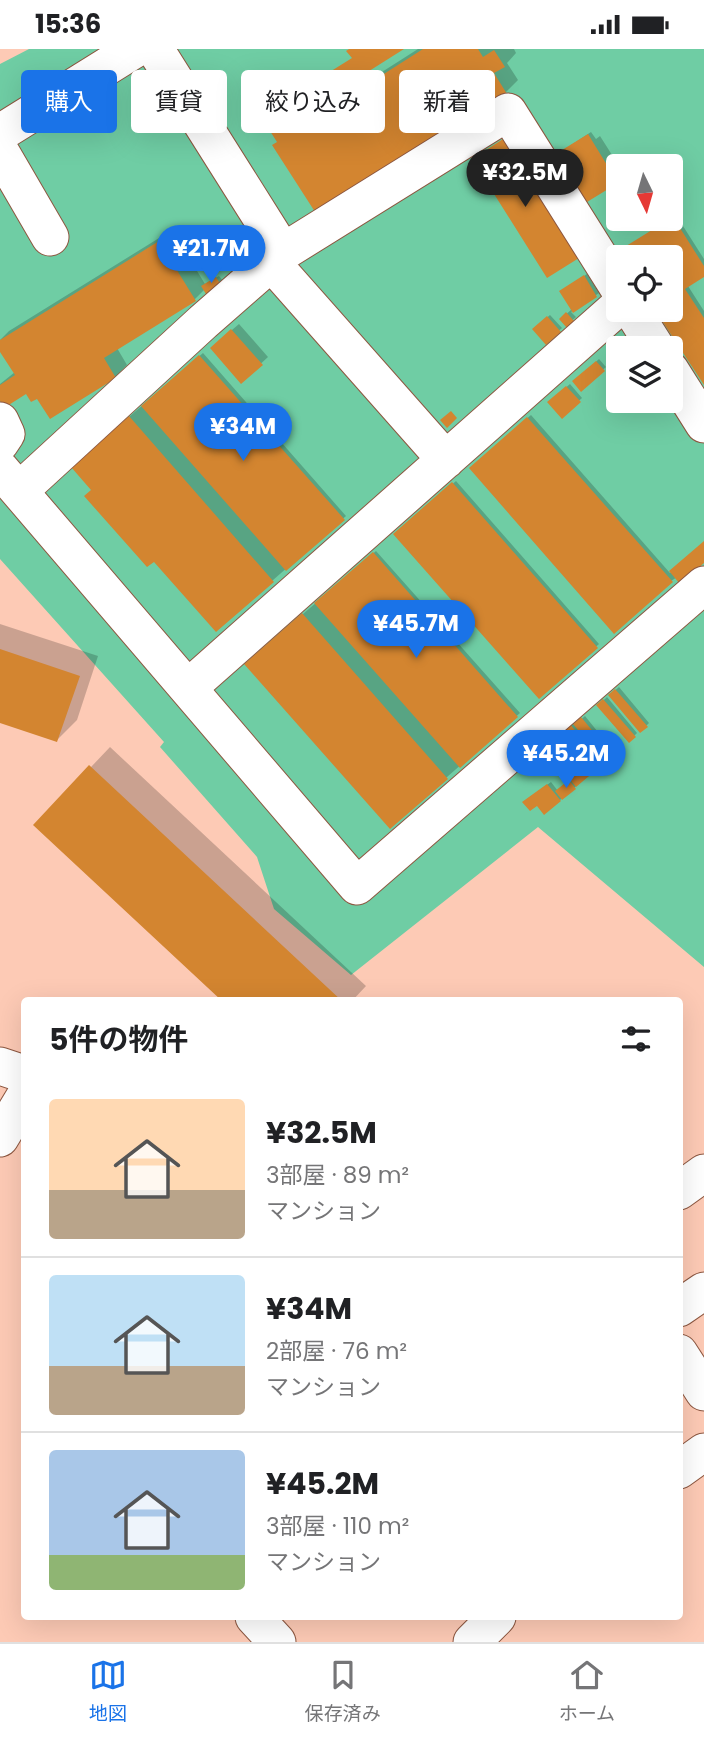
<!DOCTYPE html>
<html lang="ja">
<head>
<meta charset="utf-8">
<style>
  body { margin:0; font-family:Poppins,"Noto Sans JP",sans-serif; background:#f2f2f2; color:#202124; height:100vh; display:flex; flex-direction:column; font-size:26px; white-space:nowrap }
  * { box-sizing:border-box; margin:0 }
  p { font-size:23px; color:#757577 }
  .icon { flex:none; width:38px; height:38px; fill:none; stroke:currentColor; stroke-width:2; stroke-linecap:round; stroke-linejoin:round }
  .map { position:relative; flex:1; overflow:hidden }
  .details { position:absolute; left:21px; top:948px; width:662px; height:623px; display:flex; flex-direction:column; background:#fff; border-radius:7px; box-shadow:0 7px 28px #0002 }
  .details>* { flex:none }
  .hud { position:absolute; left:21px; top:21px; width:663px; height:63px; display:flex; gap:14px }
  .needle { width:46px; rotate:175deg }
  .controls { position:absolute; left:606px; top:105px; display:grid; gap:14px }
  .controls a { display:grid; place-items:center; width:77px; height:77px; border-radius:7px; background:#fff; box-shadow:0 7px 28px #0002; font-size:35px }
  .price { position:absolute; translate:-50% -60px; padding:0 16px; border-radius:24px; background:#1a73e8; color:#fff; font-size:23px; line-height:46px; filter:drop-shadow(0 2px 4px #0008) }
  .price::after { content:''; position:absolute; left:50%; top:42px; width:21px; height:16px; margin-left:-10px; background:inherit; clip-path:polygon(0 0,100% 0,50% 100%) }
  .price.on { background:#222; color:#fff }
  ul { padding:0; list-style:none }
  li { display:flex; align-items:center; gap:21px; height:175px; padding:0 28px }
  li+li { border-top:2px solid #e0e0e0 }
  li span { display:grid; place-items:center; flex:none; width:196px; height:140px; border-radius:7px; color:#555 }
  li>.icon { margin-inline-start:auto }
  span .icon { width:84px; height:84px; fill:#fffc; stroke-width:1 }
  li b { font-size:30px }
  h2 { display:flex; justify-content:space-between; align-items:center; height:84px; padding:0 28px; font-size:30px }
  .tag { padding:0 24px; border-radius:7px; background:#fff; box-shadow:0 7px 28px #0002; font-size:24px; line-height:63px }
  .tag.on { background:#1a73e8; color:#fff }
  .status { display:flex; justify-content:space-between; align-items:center; height:49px; padding:0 35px; background:#fff; direction:ltr }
  .status svg { height:19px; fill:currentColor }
  .tab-bar { display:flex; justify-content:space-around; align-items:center; height:98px; border-top:2px solid #e0e0e0; background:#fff; font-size:19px; color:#757577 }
  .tab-bar a { display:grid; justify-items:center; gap:4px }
  .tab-bar .on { color:#1a73e8 }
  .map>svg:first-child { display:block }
  .green { fill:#6fcda4; fill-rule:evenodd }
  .shadow { fill:#0003 }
  .building { fill:#d38530 }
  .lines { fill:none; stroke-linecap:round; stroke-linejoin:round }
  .minor-casing { stroke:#8d5740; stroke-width:39 }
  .minor { stroke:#fff; stroke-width:37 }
</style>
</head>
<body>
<div class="status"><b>15:36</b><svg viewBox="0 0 49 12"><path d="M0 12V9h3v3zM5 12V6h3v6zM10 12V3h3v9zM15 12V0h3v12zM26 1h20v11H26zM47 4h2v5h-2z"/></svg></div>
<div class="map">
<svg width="704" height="1593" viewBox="0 0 704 1593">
  <rect width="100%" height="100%" fill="#fdcab5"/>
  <path class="green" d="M29,0H704V918L538,778L351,926L274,860L257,808L160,698L164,693L0,510V15ZM618,117H670V170H618ZM618,208H670V261H618ZM618,299H670V352H618Z"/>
  <path class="shadow" d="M418,0H514L516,4L507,14L518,31L506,43L278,92L258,60L285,41L305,72Z
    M591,83L596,90L600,87L619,117L618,132L587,151L559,104Z
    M676,166L704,210V226L688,237L704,262V333L658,261H670V208H624L620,203Z
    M172,181L205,235L219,227L223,232L220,235L205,240L195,250L117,299L127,316L115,328L38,348L27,343L0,349V335L15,323L0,300V291L9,282Z
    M587,225L599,244L571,263L576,268L567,276L561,270L572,260L564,240Z
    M550,266L562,279L546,293L534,280Z
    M239,275L268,308L242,332L218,293Z
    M203,304L346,467L216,581L93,440L85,406Z
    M599,310L606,318L581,340L574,333Z
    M570,335L582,349L562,367L549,353Z
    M531,366L670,524L704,493V511L671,532L471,419Z
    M456,432L599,595L539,648L396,485Z
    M376,502L520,664L390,778L259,603Z
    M0,575L98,607L77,671L57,691L0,672Z
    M619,638L649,674L641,682L610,646Z
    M607,648L637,684L629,692L599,656Z
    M585,667L602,688L593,696L590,692L576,704L559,683L572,672L575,676Z
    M609,688L619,700L545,764L537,754L527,750L551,733L558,742L572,730L574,718Z
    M110,698L366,937L352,952H225L36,776Z
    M543,698L555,712L545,721L533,706Z"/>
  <path class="building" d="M349,0H404L339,41L328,24L352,9L346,2Z
    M423,0H478L483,8L494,1L505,18L494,24L507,45L317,166L272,96L277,93L256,60L278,46L299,79Z
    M588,85L618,134L587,153L583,147L581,148L554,106Z
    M503,90L579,209L547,229L472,110Z
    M673,168L704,217V228L685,240L704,269V336L655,261H670V208H622L618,202Z
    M159,192L196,252L104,309L116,329L50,370L37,350L31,353L26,345L4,359L0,352V336L15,326L0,303V291Z
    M584,226L597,248L573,264L559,242Z
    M216,228L221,236L206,245L201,237Z
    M566,263L574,272L567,279L559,270Z
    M547,267L561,283L546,296L532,280Z
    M231,280L263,316L241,335L210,299Z
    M199,306L345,471L286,522L141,357Z
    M596,312L605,322L581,343L572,332Z
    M566,337L581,353L562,370L547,353Z
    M451,362L457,369L447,379L440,371Z
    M129,367L274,533L216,583L154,513L147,518L84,447L91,441L71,418Z
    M527,368L673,533L614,585L469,419Z
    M452,433L598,599L539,650L393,485Z
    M704,492V514L680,535L669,522Z
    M373,503L518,668L460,719L314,554Z
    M302,564L448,730L390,780L244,615Z
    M0,600L80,627L57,693L0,674Z
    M615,640L648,678L640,684L608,646Z
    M603,650L636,688L629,694L596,656Z
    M581,668L601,692L593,699L573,675Z
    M569,674L588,697L576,706L557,683Z
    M602,694L613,707L576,738L565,725Z
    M539,699L553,716L545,724L531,706Z
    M89,716L342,952H222L33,776Z
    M569,731L576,740L562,751L555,742Z
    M547,735L561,752L544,766L537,757L530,762L522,753Z"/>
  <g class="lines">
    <defs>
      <path id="minor" d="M155,0L283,203
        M0,84L135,0
        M0,102L50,188
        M271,213L446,411
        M632,261L656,299
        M670,321L704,375
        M0,372L6,385L0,394
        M0,420L357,837L704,536
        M19,442L203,273L283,203L508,63L618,238
        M188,639L618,258
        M0,1017L24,1025
        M0,1089L24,1049
        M679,1142L704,1124
        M679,1259L704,1242
        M679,1304L704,1343
        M679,1421L704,1403
        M254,1568L277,1593
        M472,1593L497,1568"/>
    </defs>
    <use href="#minor" class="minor-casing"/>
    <use href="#minor" class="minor"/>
  </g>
</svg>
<div class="controls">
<a><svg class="needle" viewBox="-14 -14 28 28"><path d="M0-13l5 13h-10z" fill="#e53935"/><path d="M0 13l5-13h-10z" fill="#757577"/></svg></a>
<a><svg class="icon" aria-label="locate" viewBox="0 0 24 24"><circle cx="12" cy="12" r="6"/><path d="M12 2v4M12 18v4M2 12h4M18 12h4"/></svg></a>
<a><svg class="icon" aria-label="layers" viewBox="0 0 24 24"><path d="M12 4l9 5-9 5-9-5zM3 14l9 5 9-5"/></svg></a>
</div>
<b class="price on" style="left:525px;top:160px">¥32.5M</b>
<b class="price" style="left:211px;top:236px">¥21.7M</b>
<b class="price" style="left:243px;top:414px">¥34M</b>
<b class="price" style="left:416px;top:611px">¥45.7M</b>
<b class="price" style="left:566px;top:741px">¥45.2M</b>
<div class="hud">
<a class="tag on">購入</a>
<a class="tag">賃貸</a>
<a class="tag">絞り込み</a>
<a class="tag">新着</a>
</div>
<section class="details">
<h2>5件の物件<svg class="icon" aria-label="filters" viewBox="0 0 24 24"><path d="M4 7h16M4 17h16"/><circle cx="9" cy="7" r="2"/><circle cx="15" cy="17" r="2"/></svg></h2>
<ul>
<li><span style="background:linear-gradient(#ffd9b3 65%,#b9a48a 0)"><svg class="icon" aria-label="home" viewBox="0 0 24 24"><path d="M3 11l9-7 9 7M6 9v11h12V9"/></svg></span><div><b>¥32.5M</b><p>3部屋 · 89 m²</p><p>マンション</p></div></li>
<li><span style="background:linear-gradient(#bfe0f5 65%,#b9a48a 0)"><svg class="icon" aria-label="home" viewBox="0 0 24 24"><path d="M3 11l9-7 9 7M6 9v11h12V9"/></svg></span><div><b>¥34M</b><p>2部屋 · 76 m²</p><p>マンション</p></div></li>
<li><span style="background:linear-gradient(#a9c7e8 75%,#8fb573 0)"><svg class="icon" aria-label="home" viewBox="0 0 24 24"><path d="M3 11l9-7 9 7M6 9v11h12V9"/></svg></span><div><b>¥45.2M</b><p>3部屋 · 110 m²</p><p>マンション</p></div></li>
</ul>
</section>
</div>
<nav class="tab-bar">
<a class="on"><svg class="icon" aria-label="map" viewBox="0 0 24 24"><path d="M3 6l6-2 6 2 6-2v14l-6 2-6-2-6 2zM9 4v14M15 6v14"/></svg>地図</a>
<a><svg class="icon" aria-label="saved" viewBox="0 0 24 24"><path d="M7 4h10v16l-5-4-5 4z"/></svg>保存済み</a>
<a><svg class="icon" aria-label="home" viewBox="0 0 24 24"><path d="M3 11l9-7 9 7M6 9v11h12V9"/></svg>ホーム</a>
</nav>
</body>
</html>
